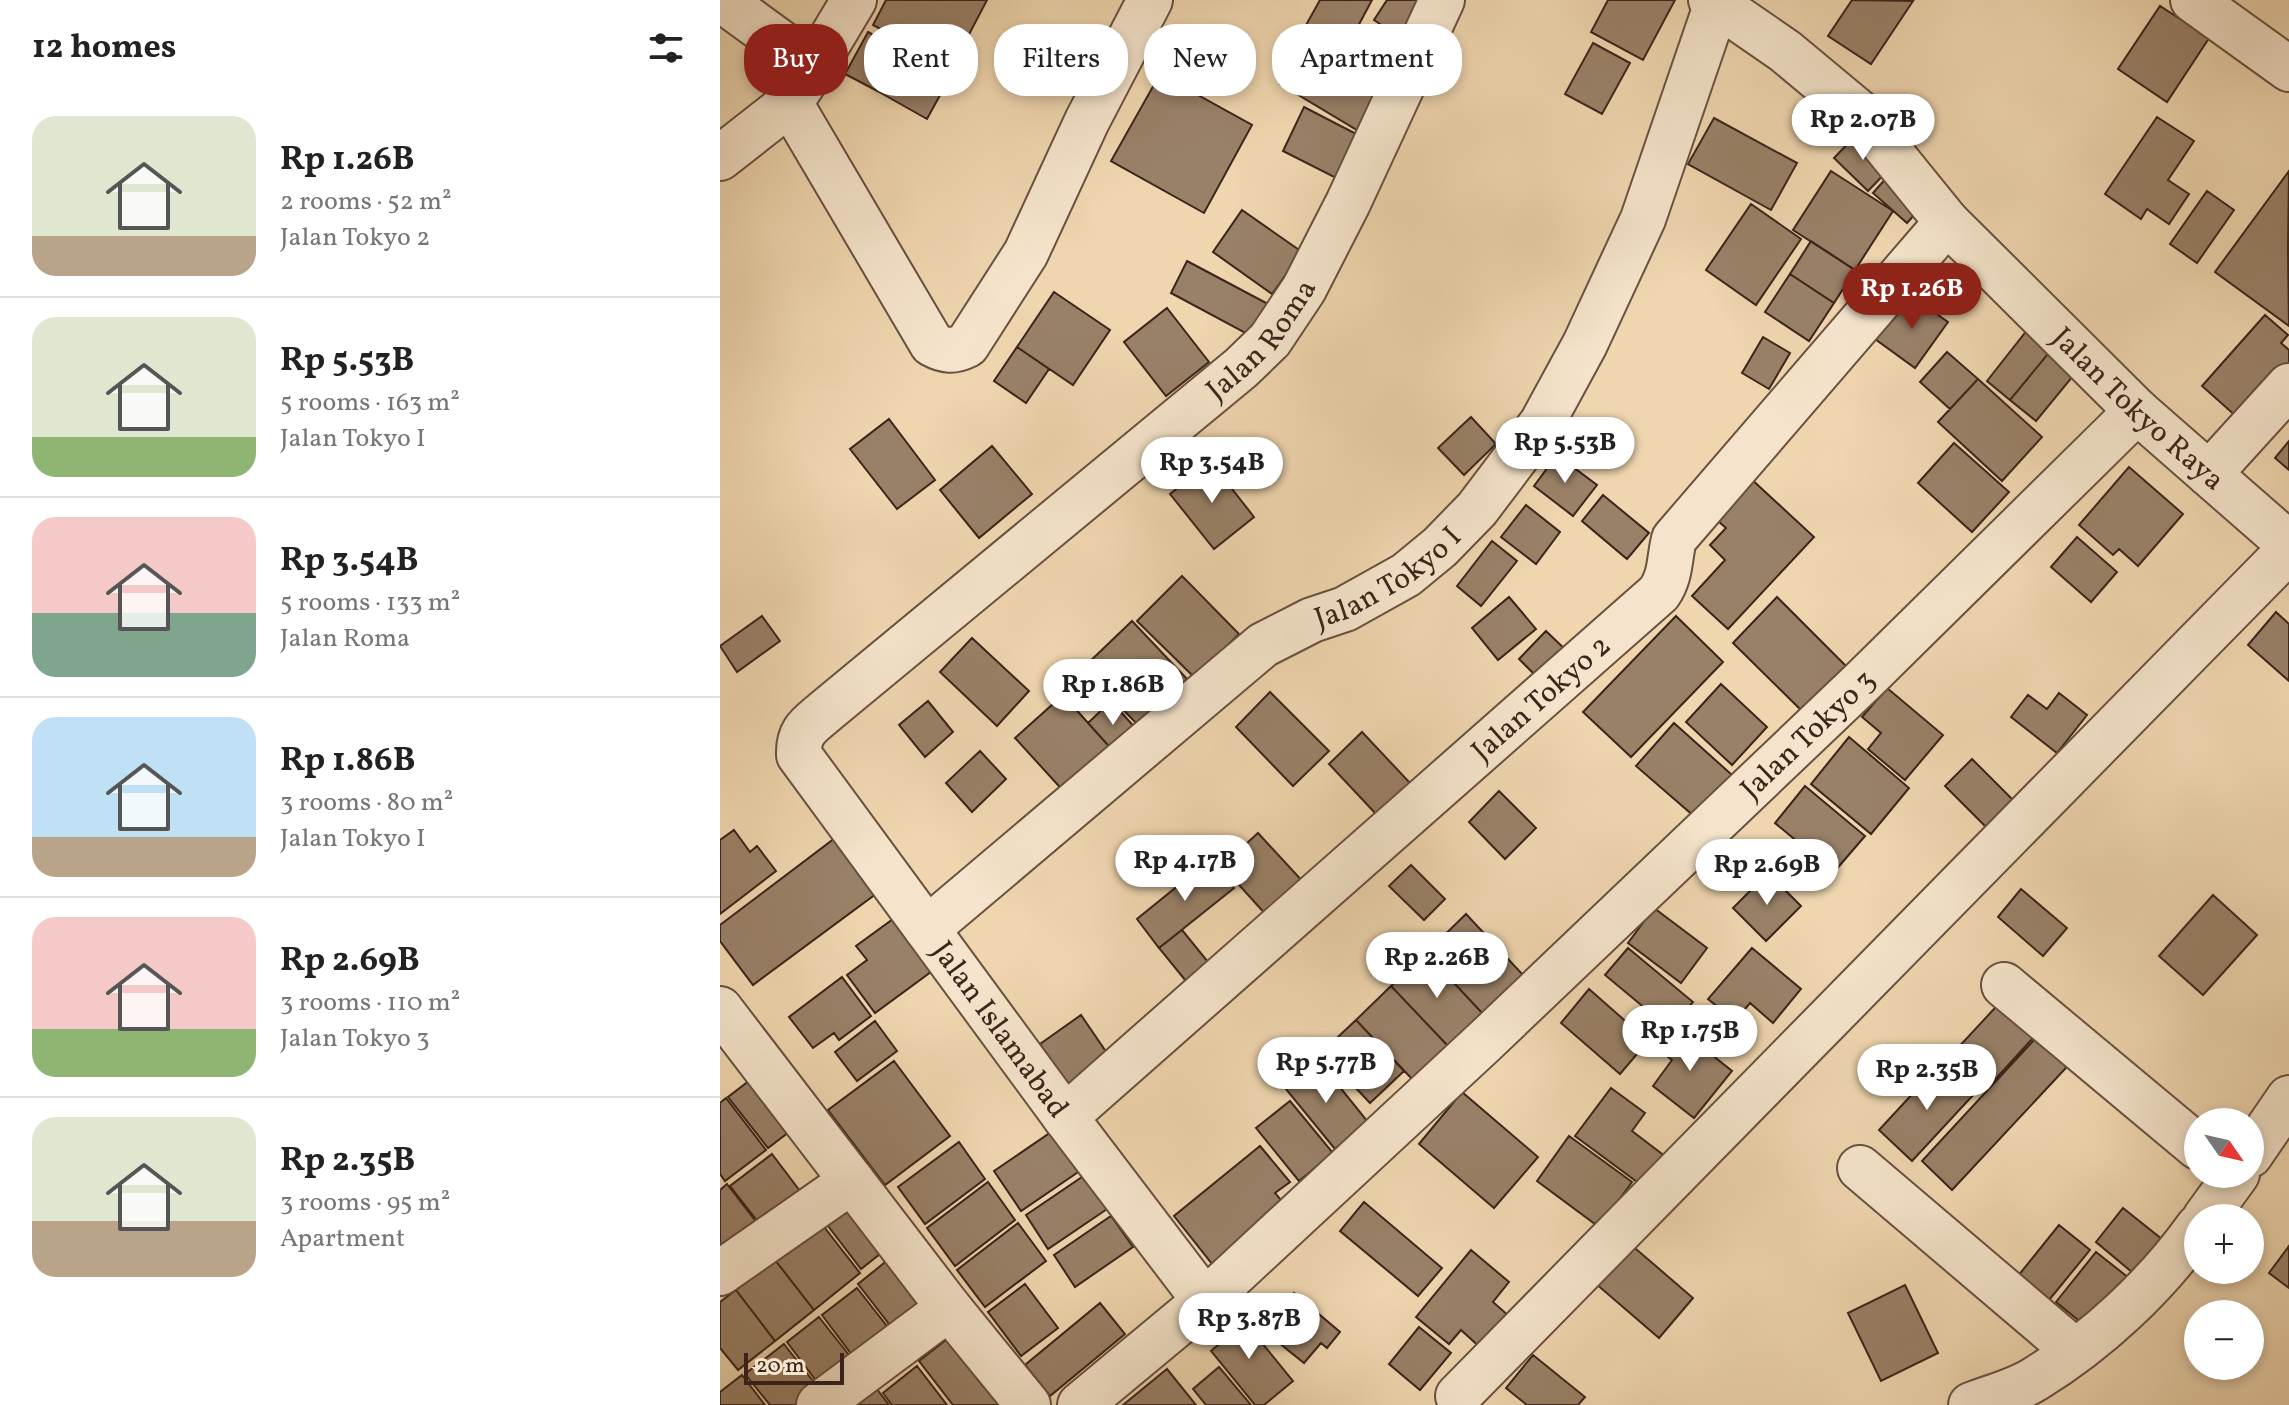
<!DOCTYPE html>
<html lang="en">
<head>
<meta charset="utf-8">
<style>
  body { margin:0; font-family:Vollkorn,serif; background:#f6f6f6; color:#222; height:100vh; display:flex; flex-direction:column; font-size:30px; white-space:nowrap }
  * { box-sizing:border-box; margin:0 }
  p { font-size:26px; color:#767676 }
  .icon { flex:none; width:44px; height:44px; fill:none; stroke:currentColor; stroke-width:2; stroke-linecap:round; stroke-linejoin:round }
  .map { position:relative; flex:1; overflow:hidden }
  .details { display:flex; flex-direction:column; background:#fff; width:720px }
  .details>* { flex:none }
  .banner { position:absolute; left:24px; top:24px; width:760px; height:72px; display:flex; gap:16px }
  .needle { width:52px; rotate:124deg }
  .buttons { position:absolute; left:1464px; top:1108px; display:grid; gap:16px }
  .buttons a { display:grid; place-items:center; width:80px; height:80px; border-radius:50%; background:#fff; box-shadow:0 4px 12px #0003; font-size:40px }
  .scale { position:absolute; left:24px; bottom:20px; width:100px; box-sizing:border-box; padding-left:8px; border:4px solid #3c241b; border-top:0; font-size:22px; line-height:28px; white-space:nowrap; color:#3c241b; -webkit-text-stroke:6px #f5e4cb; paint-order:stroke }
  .price { position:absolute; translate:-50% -68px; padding:0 18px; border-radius:28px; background:#fff; color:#222; font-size:26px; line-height:52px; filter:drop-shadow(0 2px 4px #0008) }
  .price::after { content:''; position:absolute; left:50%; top:48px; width:24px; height:18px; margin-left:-12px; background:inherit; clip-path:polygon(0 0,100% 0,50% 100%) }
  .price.selected { background:#8f2418; color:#fff }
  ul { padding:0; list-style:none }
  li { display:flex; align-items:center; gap:24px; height:200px; padding:0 32px }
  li+li { border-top:2px solid #e0e0e0 }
  li span { display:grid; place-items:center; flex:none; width:224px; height:160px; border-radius:24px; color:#555 }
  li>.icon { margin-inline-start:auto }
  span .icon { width:96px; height:96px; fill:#fffc; stroke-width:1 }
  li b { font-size:34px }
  h2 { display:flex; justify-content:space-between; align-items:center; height:96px; padding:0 32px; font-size:34px }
  .tag { padding:0 28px; border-radius:32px; background:#fff; box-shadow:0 4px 12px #0003; font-size:28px; line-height:72px }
  .tag.selected { background:#8f2418; color:#fff }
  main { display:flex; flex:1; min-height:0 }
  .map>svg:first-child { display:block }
  .building { fill:#998168; stroke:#3c241b; stroke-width:2 }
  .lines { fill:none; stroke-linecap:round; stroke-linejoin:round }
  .minor-casing { stroke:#695040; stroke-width:48 }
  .minor { stroke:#f5e4cb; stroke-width:44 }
  .labels { text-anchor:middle; stroke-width:6; stroke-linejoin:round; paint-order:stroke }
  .street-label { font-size:30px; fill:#3c241b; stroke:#f5e4cb }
</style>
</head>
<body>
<main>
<section class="details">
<h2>12 homes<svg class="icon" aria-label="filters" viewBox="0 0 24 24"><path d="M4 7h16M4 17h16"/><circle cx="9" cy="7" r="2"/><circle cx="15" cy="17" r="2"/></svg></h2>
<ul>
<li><span style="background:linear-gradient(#dfe7d0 75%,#b9a48a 0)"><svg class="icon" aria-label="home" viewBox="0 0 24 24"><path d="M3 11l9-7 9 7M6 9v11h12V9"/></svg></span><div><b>Rp 1.26B</b><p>2 rooms · 52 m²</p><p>Jalan Tokyo 2</p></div></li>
<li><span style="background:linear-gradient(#dfe7d0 75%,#8fb573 0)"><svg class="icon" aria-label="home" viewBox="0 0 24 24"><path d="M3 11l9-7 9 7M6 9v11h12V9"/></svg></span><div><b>Rp 5.53B</b><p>5 rooms · 163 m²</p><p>Jalan Tokyo I</p></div></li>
<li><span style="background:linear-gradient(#f6c9c9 60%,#7fa58c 0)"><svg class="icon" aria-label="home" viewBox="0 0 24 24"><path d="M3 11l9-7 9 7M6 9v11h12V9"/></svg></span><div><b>Rp 3.54B</b><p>5 rooms · 133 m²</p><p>Jalan Roma</p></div></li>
<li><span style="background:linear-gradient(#bfe0f5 75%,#b9a48a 0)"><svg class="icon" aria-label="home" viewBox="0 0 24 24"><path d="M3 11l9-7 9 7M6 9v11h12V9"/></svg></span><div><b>Rp 1.86B</b><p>3 rooms · 80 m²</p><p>Jalan Tokyo I</p></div></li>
<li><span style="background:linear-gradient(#f6c9c9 70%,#8fb573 0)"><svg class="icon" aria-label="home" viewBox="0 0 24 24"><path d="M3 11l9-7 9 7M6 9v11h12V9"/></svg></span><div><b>Rp 2.69B</b><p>3 rooms · 110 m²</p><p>Jalan Tokyo 3</p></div></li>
<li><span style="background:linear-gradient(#dfe7d0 65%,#b9a48a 0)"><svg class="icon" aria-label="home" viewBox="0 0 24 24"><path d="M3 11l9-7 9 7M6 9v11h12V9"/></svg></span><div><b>Rp 2.35B</b><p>3 rooms · 95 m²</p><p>Apartment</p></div></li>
</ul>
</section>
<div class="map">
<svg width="1569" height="1405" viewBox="0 0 1569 1405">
  <rect width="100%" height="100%" fill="#efd6af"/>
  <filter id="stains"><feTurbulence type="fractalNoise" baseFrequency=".0025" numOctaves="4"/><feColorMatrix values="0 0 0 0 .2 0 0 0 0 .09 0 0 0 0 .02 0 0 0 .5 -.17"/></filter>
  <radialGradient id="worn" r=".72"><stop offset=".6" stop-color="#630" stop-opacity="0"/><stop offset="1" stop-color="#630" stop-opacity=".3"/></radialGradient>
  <path class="building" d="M166,0H267L232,67L153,25Z
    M600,0H652L627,47L586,25Z
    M667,0H702L687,42L654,20Z
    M888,0H955L923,60L871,32Z
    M1132,0L1193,1L1151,64L1108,36Z
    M1471,4L1499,23L1447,102L1398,69L1440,6L1460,19Z
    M148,32L185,52L161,93L125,74Z
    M587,39L664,84L637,130L560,84Z
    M873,43L910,63L882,114L845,94Z
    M185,52L230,77L207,119L161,93Z
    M440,74L532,125L484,213L391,161Z
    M584,107L642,137L620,180L563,151Z
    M1437,117L1474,141L1448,180L1469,194L1449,224L1427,209L1421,219L1385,194Z
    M994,118L1077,163L1051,210L968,164Z
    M1138,133L1172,166L1148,191L1114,158Z
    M1111,171L1173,211L1135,270L1073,230Z
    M1569,171L1568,250L1569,326L1495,272Z
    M1170,174L1204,204L1187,223L1153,193Z
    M1487,191L1514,210L1477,263L1450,244Z
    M1031,204L1081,239L1036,305L986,270Z
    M522,210L582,252L552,294L493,252Z
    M1091,241L1135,270L1114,303L1070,274Z
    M467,261L548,304L531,336L451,293Z
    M1070,274L1114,303L1089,341L1045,312Z
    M334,292L390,330L353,385L297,347Z
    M1188,294L1228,322L1195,368L1155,339Z
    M447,308L489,362L446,396L404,342Z
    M1545,315L1568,335L1561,343L1569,350V377L1526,425L1482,386Z
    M1308,329L1332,349L1290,400L1267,381Z
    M1043,337L1070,353L1049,389L1022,373Z
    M297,347L329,369L306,403L274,381Z
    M1332,349L1358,370L1316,421L1290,400Z
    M1227,352L1258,379L1230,409L1200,382Z
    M1258,379L1322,437L1282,481L1218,422Z
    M751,417L776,444L744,475L718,448Z
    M169,419L215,480L177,509L130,449Z
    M1569,441V470L1555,458Z
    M1234,443L1289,492L1252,532L1198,483Z
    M272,446L312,494L259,538L220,490Z
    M837,455L877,485L853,516L814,486Z
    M491,462L534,517L494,549L450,494Z
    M1409,467L1463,514L1418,566L1399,549L1393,555L1359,525Z
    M1028,476L1094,537L1008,629L972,596L1005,560L990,545L1006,528L991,515Z
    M883,495L929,533L907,559L862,521Z
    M806,505L840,532L816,564L781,537Z
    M1357,537L1397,572L1371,602L1331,567Z
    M772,541L797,561L761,606L737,586Z
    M462,576L519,634L475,678L417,621Z
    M789,597L816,629L778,660L752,628Z
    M1057,597L1128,668L1084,713L1013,643Z
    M1556,612L1569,624V681L1528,645Z
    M42,616L60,641L17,672L0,646Z
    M956,616L1003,662L911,757L863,712Z
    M412,621L467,679L419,726L363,668Z
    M826,631L850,654L823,683L799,659Z
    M252,638L309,691L277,726L220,672Z
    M1001,684L1047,727L1012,765L966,722Z
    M1167,688L1223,735L1185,780L1148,749L1161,733L1142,717Z
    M550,692L609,751L573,786L516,727Z
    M1339,693L1367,715L1337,753L1291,717L1308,695L1327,709Z
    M343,695L395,753L348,796L295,738Z
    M208,701L233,732L205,757L179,725Z
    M391,701L418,731L395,753L368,723Z
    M954,723L1012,775L975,817L916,766Z
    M642,732L690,783L657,815L609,764Z
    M1129,737L1189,788L1151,834L1091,784Z
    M260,751L286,779L252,812L226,783Z
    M1252,759L1295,802L1268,829L1225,786Z
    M1085,786L1145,836L1114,872L1055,823Z
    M779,791L816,828L785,859L749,822Z
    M127,829L168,885L33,985L0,941V925Z
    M14,830L30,852L37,846L56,871L0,914V840Z
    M538,833L585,884L548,917L502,866Z
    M491,859L514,888L439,948L417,919Z
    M691,865L725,899L704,920L669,886Z
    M1048,873L1081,906L1046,941L1013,908Z
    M1301,889L1347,928L1323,956L1278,917Z
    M1493,895L1537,935L1483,995L1439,956Z
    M934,908L987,948L961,983L908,943Z
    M180,914L219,966L155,1013L127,975L147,960L136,946Z
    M746,914L803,975L763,1014L706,953Z
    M462,930L493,968L470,986L439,948Z
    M908,948L973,1002L950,1029L885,975Z
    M1032,948L1081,989L1053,1023L1030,1003L1015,1021L988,999Z
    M706,953L763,1014L728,1046L671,986Z
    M122,977L151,1016L119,1040L114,1033L93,1048L69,1017Z
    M671,986L728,1046L693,1080L636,1020Z
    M869,989L928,1041L900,1074L841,1023Z
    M1286,996L1321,1029L1271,1084L1235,1051Z
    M361,1015L391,1059L349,1087L320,1044Z
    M636,1020L684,1071L650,1103L602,1052Z
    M155,1021L177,1051L137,1081L115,1052Z
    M957,1027L1012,1071L974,1118L933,1086L952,1060L939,1050Z
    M1326,1027L1357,1056L1232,1190L1202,1161Z
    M598,1060L648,1122L615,1149L565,1088Z
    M174,1061L230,1136L165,1185L108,1110Z
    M1222,1062L1255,1093L1192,1161L1159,1130Z
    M42,1071L82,1122L48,1148L8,1097Z
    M891,1088L925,1113L912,1131L946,1157L924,1187L855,1136Z
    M742,1092L818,1157L774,1208L699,1144Z
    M6,1098L46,1150L5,1181L0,1174V1103Z
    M570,1101L613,1153L579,1181L536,1128Z
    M340,1126L367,1166L301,1211L274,1171Z
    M849,1136L912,1182L879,1227L817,1181Z
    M239,1142L265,1179L205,1224L178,1187Z
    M540,1146L570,1182L555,1193L566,1206L493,1265L454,1216Z
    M52,1154L83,1195L42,1227L10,1186Z
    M368,1173L390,1207L328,1249L306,1215Z
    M268,1182L295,1220L235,1266L207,1228Z
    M7,1184L41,1228L0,1252V1190Z
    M139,1196L175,1242L141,1269L105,1222Z
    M644,1202L722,1268L698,1296L620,1231Z
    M1403,1208L1448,1244L1419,1278L1376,1242Z
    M391,1216L413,1247L355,1287L334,1255Z
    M101,1223L140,1273L94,1310L55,1260Z
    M298,1223L326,1261L265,1307L237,1270Z
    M1339,1225L1370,1250L1329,1300L1298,1276Z
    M909,1243L973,1298L939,1338L875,1283Z
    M1569,1246V1288L1549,1273Z
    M751,1250L789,1282L773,1302L790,1317L763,1350L741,1330L729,1344L696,1317Z
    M179,1251L217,1301L176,1333L138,1284Z
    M1376,1252L1414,1282L1373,1332L1336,1302Z
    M55,1260L94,1310L55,1341L16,1290Z
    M305,1284L338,1328L301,1356L268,1312Z
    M1185,1285L1218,1353L1161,1381L1128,1313Z
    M137,1288L174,1335L138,1363L102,1315Z
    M16,1290L55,1341L18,1370L0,1348V1302Z
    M574,1293L620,1332L607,1348L601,1343L584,1363L543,1330Z
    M380,1303L405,1334L330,1396L305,1365Z
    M516,1311L573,1381L544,1405H535L491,1351L503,1341L493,1330Z
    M99,1317L136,1364L103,1390L67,1342Z
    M699,1327L731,1353L700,1390L669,1364Z
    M240,1329L289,1405H233L199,1361Z
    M64,1344L100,1390L82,1405H50L25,1374Z
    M813,1355L865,1397L858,1405H807L786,1388Z
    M197,1366L227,1405H172L163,1393Z
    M499,1367L531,1405H486L473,1389Z
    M447,1369L476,1405H403Z
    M22,1375L45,1405H0V1392Z
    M156,1388L169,1405H134Z"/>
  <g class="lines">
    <defs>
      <g id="minor">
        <path d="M2,0L94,67"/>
        <path id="s1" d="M991,0L1065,51L1137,111L1227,222L1417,411L1569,544"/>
        <path d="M1473,0L1569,69"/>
        <path d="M70,103L212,344C225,351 233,352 247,345L306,253L367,121L430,0"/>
        <path d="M0,158L70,103L94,67L134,0"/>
        <path d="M1489,474L1569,386"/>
        <path id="s2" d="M207,929L543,645L592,620L625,609L686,575L720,547L757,509L822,423L865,344L923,219L998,0"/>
        <path d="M1284,985L1478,1147"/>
        <path d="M0,1009L229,1308L308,1405"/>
        <path id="s3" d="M345,1117L939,593C951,576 949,559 954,539L1227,222"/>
        <path d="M1530,1155L1569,1098"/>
        <path d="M1140,1168L1354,1350"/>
        <path d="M1485,1218L1517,1174"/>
        <path d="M0,1273L132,1181"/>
        <path id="s4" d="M485,1301L345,1117L79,755C78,730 90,725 107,710L521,368L550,340L584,289L628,203L722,0"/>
        <path d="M738,1396L1569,550"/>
        <path d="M99,1405L229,1308"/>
        <path id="s5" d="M360,1405L485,1301L763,1043L1144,680L1417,411"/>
        <path d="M1251,1405C1271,1397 1296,1391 1315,1379C1377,1341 1435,1287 1478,1227"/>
      </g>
    </defs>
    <use href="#minor" class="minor-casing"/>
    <use href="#minor" class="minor"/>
  </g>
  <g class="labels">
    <g class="street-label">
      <text dy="10" stroke="none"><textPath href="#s4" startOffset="1308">Jalan Roma</textPath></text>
      <text dy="10" stroke="none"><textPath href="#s1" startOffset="594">Jalan Tokyo Raya</textPath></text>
      <text dy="10" stroke="none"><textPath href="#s2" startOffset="582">Jalan Tokyo I</textPath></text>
      <text dy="10" stroke="none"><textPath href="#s3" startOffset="634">Jalan Tokyo 2</textPath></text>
      <text dy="10" stroke="none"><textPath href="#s5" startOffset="990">Jalan Tokyo 3</textPath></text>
      <text transform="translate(281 1029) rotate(54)" y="10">Jalan Islamabad</text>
    </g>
  </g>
  <rect width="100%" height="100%" filter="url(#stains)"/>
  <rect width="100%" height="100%" fill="url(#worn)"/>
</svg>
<div class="buttons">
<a><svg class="needle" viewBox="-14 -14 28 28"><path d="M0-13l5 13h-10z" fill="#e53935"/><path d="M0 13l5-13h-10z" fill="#767676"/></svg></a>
<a>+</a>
<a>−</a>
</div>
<div class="scale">20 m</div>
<b class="price" style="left:1143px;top:162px">Rp 2.07B</b>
<b class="price selected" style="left:1192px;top:331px">Rp 1.26B</b>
<b class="price" style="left:845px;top:485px">Rp 5.53B</b>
<b class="price" style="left:492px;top:505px">Rp 3.54B</b>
<b class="price" style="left:393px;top:727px">Rp 1.86B</b>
<b class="price" style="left:465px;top:903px">Rp 4.17B</b>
<b class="price" style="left:1047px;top:907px">Rp 2.69B</b>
<b class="price" style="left:717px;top:1000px">Rp 2.26B</b>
<b class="price" style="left:970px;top:1073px">Rp 1.75B</b>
<b class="price" style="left:606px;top:1105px">Rp 5.77B</b>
<b class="price" style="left:1207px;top:1112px">Rp 2.35B</b>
<b class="price" style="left:529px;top:1361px">Rp 3.87B</b>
<div class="banner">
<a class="tag selected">Buy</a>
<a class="tag">Rent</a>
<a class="tag">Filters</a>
<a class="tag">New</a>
<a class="tag">Apartment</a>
</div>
</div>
</main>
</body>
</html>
